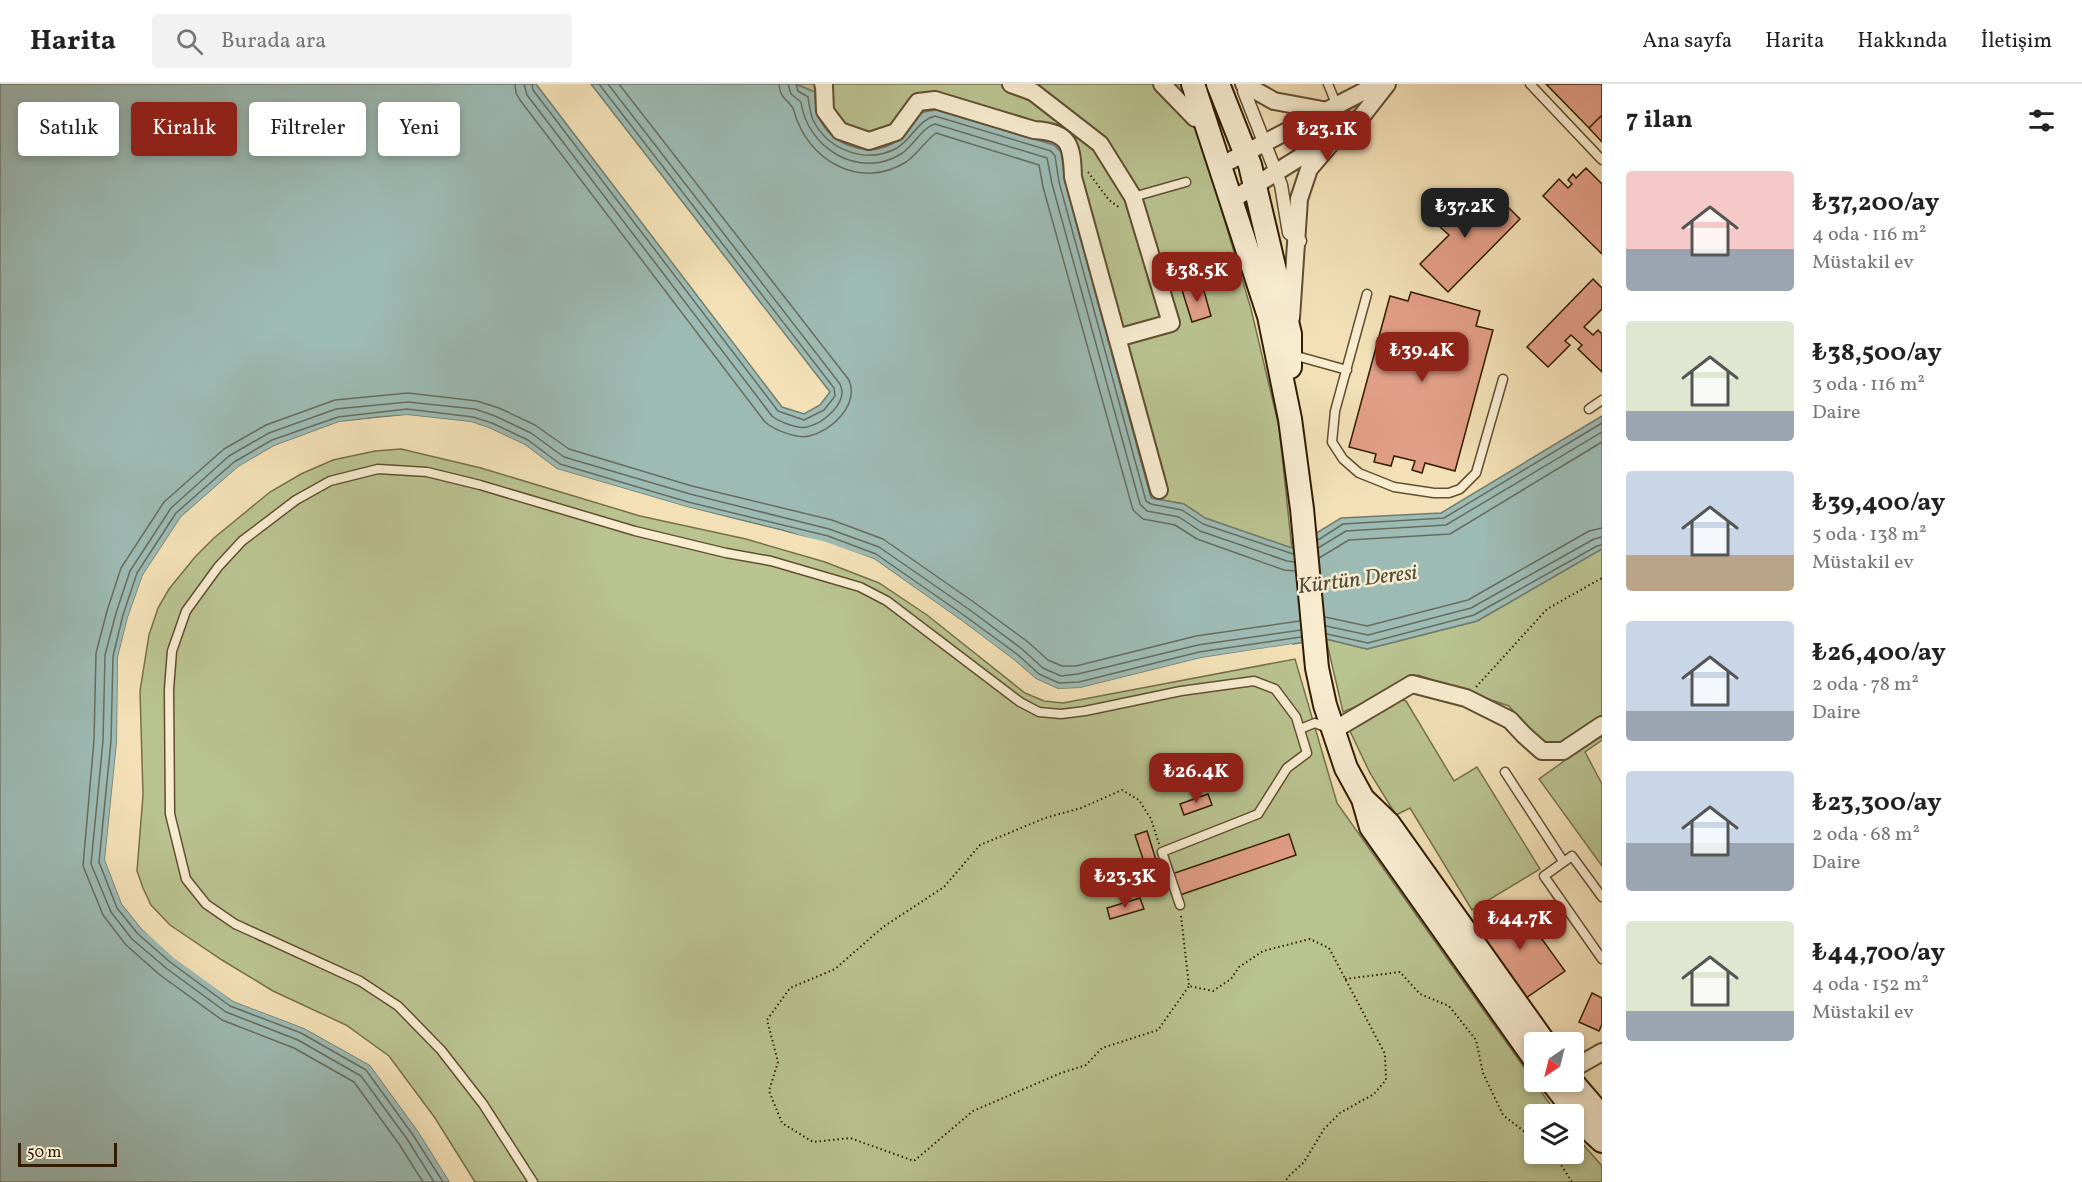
<!DOCTYPE html>
<html lang="tr">
<head>
<meta charset="utf-8">
<style>
  body { margin:0; font-family:Vollkorn,serif; background:#f2f2f2; color:#222; height:100vh; display:flex; flex-direction:column; font-size:22px; white-space:nowrap }
  * { box-sizing:border-box; margin:0 }
  p { font-size:20px; color:#767676 }
  .icon { flex:none; width:33px; height:33px; fill:none; stroke:currentColor; stroke-width:2; stroke-linecap:round; stroke-linejoin:round }
  .map { position:relative; flex:1; overflow:hidden }
  .panel { display:flex; flex-direction:column; background:#fff; width:480px }
  .panel>* { flex:none }
  .banner { position:absolute; left:18px; top:18px; width:570px; height:54px; display:flex; gap:12px }
  .needle { width:39px; rotate:215deg }
  .fabs { position:absolute; left:1524px; top:948px; display:grid; gap:12px }
  .fabs a { display:grid; place-items:center; width:60px; height:60px; border-radius:6px; background:#fff; box-shadow:0 3px 9px #0003; font-size:30px }
  .scale { position:absolute; left:18px; bottom:15px; width:99px; box-sizing:border-box; padding-left:6px; border:3px solid #321d03; border-top:0; font-size:16px; line-height:21px; white-space:nowrap; color:#321d03; -webkit-text-stroke:4px #f7ebd0; paint-order:stroke }
  .price { position:absolute; translate:-50% -51px; padding:0 14px; border-radius:12px; background:#8f2418; color:#fff; font-size:20px; line-height:39px; filter:drop-shadow(0 2px 3px #0008) }
  .price::after { content:''; position:absolute; left:50%; top:36px; width:18px; height:14px; margin-left:-9px; background:inherit; clip-path:polygon(0 0,100% 0,50% 100%) }
  .price.on { background:#222; color:#fff }
  ul { padding:0; list-style:none }
  li { display:flex; align-items:center; gap:18px; height:150px; padding:0 24px }
  li span { display:grid; place-items:center; flex:none; width:168px; height:120px; border-radius:6px; color:#555 }
  li>.icon { margin-inline-start:auto }
  span .icon { width:72px; height:72px; fill:#fffc; stroke-width:1 }
  li b { font-size:26px }
  h2 { display:flex; justify-content:space-between; align-items:center; height:72px; padding:0 24px; font-size:26px }
  .chip { padding:0 21px; border-radius:6px; background:#fff; box-shadow:0 3px 9px #0003; font-size:21px; line-height:54px }
  .chip.on { background:#8f2418; color:#fff }
  header { display:flex; align-items:center; gap:36px; box-sizing:border-box; height:84px; padding:0 30px; background:#fff; border-bottom:2px solid #e0e0e0 }
  header strong { font-size:28px }
  nav { display:flex; gap:33px; margin-inline-start:auto; font-size:21px }
  .search { width:420px; height:54px; background:#f2f2f2; display:flex; align-items:center; gap:15px; box-sizing:border-box; padding:0 21px; border-radius:6px; color:#767676; font-size:22px }
  main { display:flex; flex:1; min-height:0 }
  .map>svg:first-child { display:block }
  .green { fill:#b9c390; stroke:#76704a; stroke-width:1.5 }
  .water { fill:#9dbbb5; stroke:#727c6e; stroke-width:1.5 }
  .pier { fill:#f3e0b6 }
  .lines { fill:none; stroke-linecap:round; stroke-linejoin:round }
  .shore { stroke:#686c5c; stroke-width:1.5 }
  .building { fill:#e29f87; stroke:#321d03; stroke-width:1.5 }
  .service-casing { stroke:#624e30; stroke-width:11 }
  .pedestrian-casing { stroke:#624e30; stroke-width:15 }
  .minor-casing { stroke:#624e30; stroke-width:20 }
  .secondary-casing { stroke:#321d03; stroke-width:26 }
  .path { stroke:#321d03; stroke-width:2; stroke-dasharray:1.5 3; stroke-linecap:butt }
  .service { stroke:#f7ebd0; stroke-width:8 }
  .pedestrian { stroke:#f7ebd0; stroke-width:12 }
  .minor { stroke:#f7ebd0; stroke-width:16 }
  .secondary { stroke:#f7ebd0; stroke-width:22 }
  .labels { text-anchor:middle; stroke-width:5; stroke-linejoin:round; paint-order:stroke }
  .water-label { font-size:22px; font-style:italic; fill:#524c38; stroke:#f7ebd0 }
</style>
</head>
<body>
<header>
<strong>Harita</strong>
<div class="search"><svg class="icon" aria-label="search" viewBox="0 0 24 24"><circle cx="10" cy="10" r="6"/><path d="M15 15l6 6"/></svg>Burada ara</div>
<nav><a>Ana sayfa</a><a>Harita</a><a>Hakkında</a><a>İletişim</a></nav>
</header>
<main>
<div class="map">
<svg width="1602" height="1098" viewBox="0 0 1602 1098">
  <rect width="100%" height="100%" fill="#f3e0b6"/>
  <filter id="stains"><feTurbulence type="fractalNoise" baseFrequency=".00333" numOctaves="4"/><feColorMatrix values="0 0 0 0 .2 0 0 0 0 .09 0 0 0 0 .02 0 0 0 .5 -.17"/></filter>
  <radialGradient id="worn" r=".72"><stop offset=".6" stop-color="#630" stop-opacity="0"/><stop offset="1" stop-color="#630" stop-opacity=".3"/></radialGradient>
  <path class="green" d="M796,0H1184L1251,225L1279,343L1292,465L1205,434L1184,420L1151,414L1065,97L1061,68L1054,61L936,26C928,31 920,36 912,42C905,48 901,56 891,60C864,73 829,60 817,31C815,24 815,15 815,8Z
    M401,365L481,384L640,432L746,455L825,478L879,499L927,531L1025,609L1044,617L1063,619L1295,575L1337,719L1557,1030H1534V1070H1574V1050L1602,1082V1098H475L435,1034L389,972L346,941L273,907L222,876L170,841L151,821L143,804L137,787L143,711L140,607L149,551L158,524L169,505L195,473L214,454L270,408L301,390L333,376L375,367Z
    M1602,465V631L1557,662L1538,657L1509,622L1418,591L1375,614L1343,628L1326,555L1367,565L1477,537Z
    M1396,614L1406,617L1454,697L1477,683L1540,785L1472,826L1410,724L1396,731L1370,689L1349,645Z
    M1602,650V656L1585,668L1602,700V782L1539,695Z"/>
  <path class="water" d="M0,0H536L782,323L804,330L820,321L830,308L591,0H795L815,8C815,16 815,24 818,31C829,60 865,74 892,60C906,53 910,37 922,29C925,27 932,27 936,26L1054,61L1061,68L1065,97L1151,414L1184,420L1205,434L1292,464L1341,434L1441,429L1602,332V465L1477,537L1367,565L1326,555L1201,574L1080,604L1058,605L1036,595L1014,576L962,537L874,475L782,446L687,423L557,385L525,361L489,344L471,338L408,331L379,333L339,338L274,362L238,383L181,433L143,491L128,533L118,573L117,658L105,776L122,820L142,845L233,917L304,944L370,981L418,1047L450,1098H0Z"/>
  <path class="pier" d="M407,331L471,338L489,344L525,361L557,385L687,423L826,458L874,475L962,537L1014,576L1036,595L1058,605L1080,604L1201,574L1292,560L1293,563L1201,577L1080,607L1058,608L1034,598L1012,578L960,539L872,478L825,461L686,426L556,388L524,364L471,341L407,334L339,341L275,364L240,385L183,435L145,492L131,534L121,574L120,658L108,776L125,819L144,843L176,871L234,914L305,941L372,979L421,1046L453,1098H450L418,1047L370,981L304,944L233,917L174,874L142,845L122,820L105,776L117,658L118,573L128,533L143,491L181,433L238,383L274,362L339,338Z"/>
  <g class="lines">
    <path class="shore" d="M515,0L516,9L520,16L765,338C774,346 797,355 809,352C832,347 859,321 849,296L619,0
      M524,0L527,11L772,332C779,338 798,345 807,343C824,339 849,318 840,300L608,0
      M532,0L533,6L778,327L804,336L824,326L835,312L834,304L599,0
      M779,0C780,17 791,16 794,27C807,76 860,107 906,78C918,70 925,57 936,49L1039,81L1043,103L1133,426L1143,435L1175,441L1197,455L1284,486L1295,487
      M788,0L791,10L801,18C807,64 859,96 901,70C914,62 922,43 935,40L1047,74L1052,100L1140,420L1147,427L1179,433L1200,447L1287,477L1294,478
      M796,0L798,7L808,13C809,20 810,28 813,36C828,66 866,81 897,64C912,55 918,36 935,32L1051,67L1055,72L1059,98L1146,417L1151,420L1182,426L1203,440L1293,470
      M1318,456L1343,440L1444,434L1602,339
      M1318,464L1346,447L1446,441L1602,348
      M1319,474L1349,456L1450,450L1602,358
      M1325,533L1367,542L1468,516L1589,447L1602,444
      M1326,542L1368,551L1471,524L1594,455L1602,453
      M1327,550L1368,559L1474,531L1597,462L1602,461
      M423,1098L399,1060L354,998L294,964L222,936L160,891L126,861L103,831L83,782L94,656L96,569L107,527L121,484L164,418L224,365L266,341L335,316L408,309L477,317L499,324L535,341L569,365L692,402L832,436L883,455L975,519L1028,558L1048,576L1062,582H1076L1196,552L1300,537
      M434,1098L407,1055L361,992L298,956L226,928L166,884L132,855L111,828L91,780L103,657L105,571L116,529L130,487L171,424L229,372L269,349L336,325L408,318L475,325L495,332L531,349L564,373L690,410L829,445L879,463L970,526L1022,565L1043,584L1061,592L1078,590L1198,561L1301,546
      M443,1098L413,1051L366,986L301,949L230,922L170,878L138,850L117,824L99,778L111,657L113,572L123,531L137,489L176,429L234,378L272,356L338,333L407,325L473,333L492,339L528,356L560,380L688,418L828,452L876,470L965,532L1018,571L1039,590L1059,599L1079,598L1199,568L1301,553"/>
  </g>
  <path class="building" d="M1546,0H1602V31L1589,44Z
    M1357,18L1362,26L1351,30L1349,28V22Z
    M1602,31V58L1589,44Z
    M1586,84L1602,100V170L1543,112L1559,95L1568,104L1572,100L1568,96L1573,90L1576,94Z
    M1458,107L1488,136L1504,119L1520,135L1448,208L1420,180L1449,151L1431,135L1443,120Z
    M1593,195L1602,204V225L1584,243L1593,251L1598,246L1602,250V288L1578,265L1582,261L1571,251L1565,257L1570,261L1548,283L1527,263Z
    M1202,200L1211,232L1192,238L1182,206Z
    M1411,208L1480,227L1476,242L1493,246L1455,387L1425,379L1422,389L1412,386L1415,377L1394,372L1391,382L1374,378L1376,370L1349,363L1390,212L1408,217Z
    M1208,710L1212,721L1184,731L1180,720Z
    M1147,747L1161,792L1150,796L1135,751Z
    M1289,750L1296,771L1180,811L1172,790Z
    M1140,814L1144,825L1110,835L1107,824Z
    M1509,820L1521,837L1526,833L1565,887L1526,914L1476,845Z
    M1592,909L1602,914V940L1599,947L1579,938Z"/>
  <g class="lines">
    <defs>
      <path id="service" d="M1328,0L1337,22
        M1530,0L1602,76
        M1133,113L1186,98
        M1367,210L1335,327L1332,358L1343,375L1359,389L1394,403L1434,409H1449L1460,405L1476,389L1503,295
        M1293,271L1347,286
        M1589,325L1602,316
        M1300,645L1315,639L1328,644
        M1505,688L1563,777
        M1602,813L1572,772L1544,792L1602,875
        M533,1098L483,1020L441,966L398,922L360,897L235,840L206,820L186,795L170,730L169,605L172,567L186,527L218,483L242,457L296,416L330,397L378,385L427,388L480,401L635,447L726,469L771,477L860,503L887,517L1020,618L1039,628L1061,630L1085,627L1181,607L1254,597L1275,605L1296,633L1307,669L1287,684L1258,730L1162,768L1180,821"/>
      <path id="pedestrian" d="M1245,0L1244,7L1281,101L1289,149L1300,157"/>
      <path id="minor" d="M823,0L824,1L825,27L840,47L869,57L896,48L918,18L935,16L1034,46C1070,48 1072,61 1073,93L1159,406
        M1011,0L1033,8L1100,60L1133,113L1171,239L1117,254
        M1162,0L1195,34L1202,31
        M1244,0L1274,17L1328,27
        M1220,82L1378,0
        M1232,116L1358,37L1387,0
        M1291,234L1299,115L1309,85L1337,52
        M1334,646L1412,600L1466,614L1510,636L1524,651L1542,667H1563L1602,641
        M1574,984L1602,968"/>
      <path id="secondary" d="M1193,0L1269,232L1290,335L1302,425L1317,584L1325,621L1346,684L1363,715L1371,743L1534,974
        M1218,0L1250,81L1290,250V283
        M1364,716L1389,740L1544,958
        M1552,998L1589,1045L1602,1057
        M1572,998L1602,1033"/>
    </defs>
    <use href="#service" class="service-casing"/>
    <use href="#pedestrian" class="pedestrian-casing"/>
    <use href="#minor" class="minor-casing"/>
    <use href="#secondary" class="secondary-casing"/>
    <path class="path" d="M1088,88L1109,116L1120,124
      M1476,603L1547,525L1602,494
      M1159,760L1151,735L1139,716L1122,706L1081,724L1045,734L980,761L944,803L883,843L835,885L790,904L767,936L778,978L769,1007L782,1039L813,1058L850,1054L914,1077L973,1027L1061,989L1086,981L1102,964L1158,946L1189,902
      M1181,832L1189,902L1213,907L1231,895L1239,883L1263,867L1310,855L1329,864L1385,970L1386,996L1374,1010L1340,1029L1324,1045L1304,1078L1288,1093L1285,1098
      M1345,895L1400,888L1420,910L1449,922L1476,956L1483,989L1503,1031L1534,1055
      M1554,1070L1572,1098"/>
    <use href="#service" class="service"/>
    <use href="#pedestrian" class="pedestrian"/>
    <use href="#minor" class="minor"/>
    <use href="#secondary" class="secondary"/>
  </g>
  <g class="labels">
    <g class="water-label">
      <text transform="translate(1357 494) rotate(-7)" y="8">Kürtün Deresi</text>
    </g>
  </g>
  <rect width="100%" height="100%" filter="url(#stains)"/>
  <rect width="100%" height="100%" fill="url(#worn)"/>
</svg>
<div class="fabs">
<a><svg class="needle" viewBox="-14 -14 28 28"><path d="M0-13l5 13h-10z" fill="#e53935"/><path d="M0 13l5-13h-10z" fill="#767676"/></svg></a>
<a><svg class="icon" aria-label="layers" viewBox="0 0 24 24"><path d="M12 4l9 5-9 5-9-5zM3 14l9 5 9-5"/></svg></a>
</div>
<div class="scale">50 m</div>
<b class="price" style="left:1327px;top:78px">₺23.1K</b>
<b class="price on" style="left:1465px;top:155px">₺37.2K</b>
<b class="price" style="left:1197px;top:219px">₺38.5K</b>
<b class="price" style="left:1422px;top:299px">₺39.4K</b>
<b class="price" style="left:1196px;top:720px">₺26.4K</b>
<b class="price" style="left:1125px;top:825px">₺23.3K</b>
<b class="price" style="left:1520px;top:867px">₺44.7K</b>
<div class="banner">
<a class="chip">Satılık</a>
<a class="chip on">Kiralık</a>
<a class="chip">Filtreler</a>
<a class="chip">Yeni</a>
</div>
</div>
<section class="panel">
<h2>7 ilan<svg class="icon" aria-label="filters" viewBox="0 0 24 24"><path d="M4 7h16M4 17h16"/><circle cx="9" cy="7" r="2"/><circle cx="15" cy="17" r="2"/></svg></h2>
<ul>
<li><span style="background:linear-gradient(#f6c9c9 65%,#9aa5b1 0)"><svg class="icon" aria-label="home" viewBox="0 0 24 24"><path d="M3 11l9-7 9 7M6 9v11h12V9"/></svg></span><div><b>₺37,200/ay</b><p>4 oda · 116 m²</p><p>Müstakil ev</p></div></li>
<li><span style="background:linear-gradient(#dfe7d0 75%,#9aa5b1 0)"><svg class="icon" aria-label="home" viewBox="0 0 24 24"><path d="M3 11l9-7 9 7M6 9v11h12V9"/></svg></span><div><b>₺38,500/ay</b><p>3 oda · 116 m²</p><p>Daire</p></div></li>
<li><span style="background:linear-gradient(#c9d6e8 70%,#b9a48a 0)"><svg class="icon" aria-label="home" viewBox="0 0 24 24"><path d="M3 11l9-7 9 7M6 9v11h12V9"/></svg></span><div><b>₺39,400/ay</b><p>5 oda · 138 m²</p><p>Müstakil ev</p></div></li>
<li><span style="background:linear-gradient(#c9d6e8 75%,#9aa5b1 0)"><svg class="icon" aria-label="home" viewBox="0 0 24 24"><path d="M3 11l9-7 9 7M6 9v11h12V9"/></svg></span><div><b>₺26,400/ay</b><p>2 oda · 78 m²</p><p>Daire</p></div></li>
<li><span style="background:linear-gradient(#c9d6e8 60%,#9aa5b1 0)"><svg class="icon" aria-label="home" viewBox="0 0 24 24"><path d="M3 11l9-7 9 7M6 9v11h12V9"/></svg></span><div><b>₺23,300/ay</b><p>2 oda · 68 m²</p><p>Daire</p></div></li>
<li><span style="background:linear-gradient(#dfe7d0 75%,#9aa5b1 0)"><svg class="icon" aria-label="home" viewBox="0 0 24 24"><path d="M3 11l9-7 9 7M6 9v11h12V9"/></svg></span><div><b>₺44,700/ay</b><p>4 oda · 152 m²</p><p>Müstakil ev</p></div></li>
</ul>
</section>
</main>
</body>
</html>
